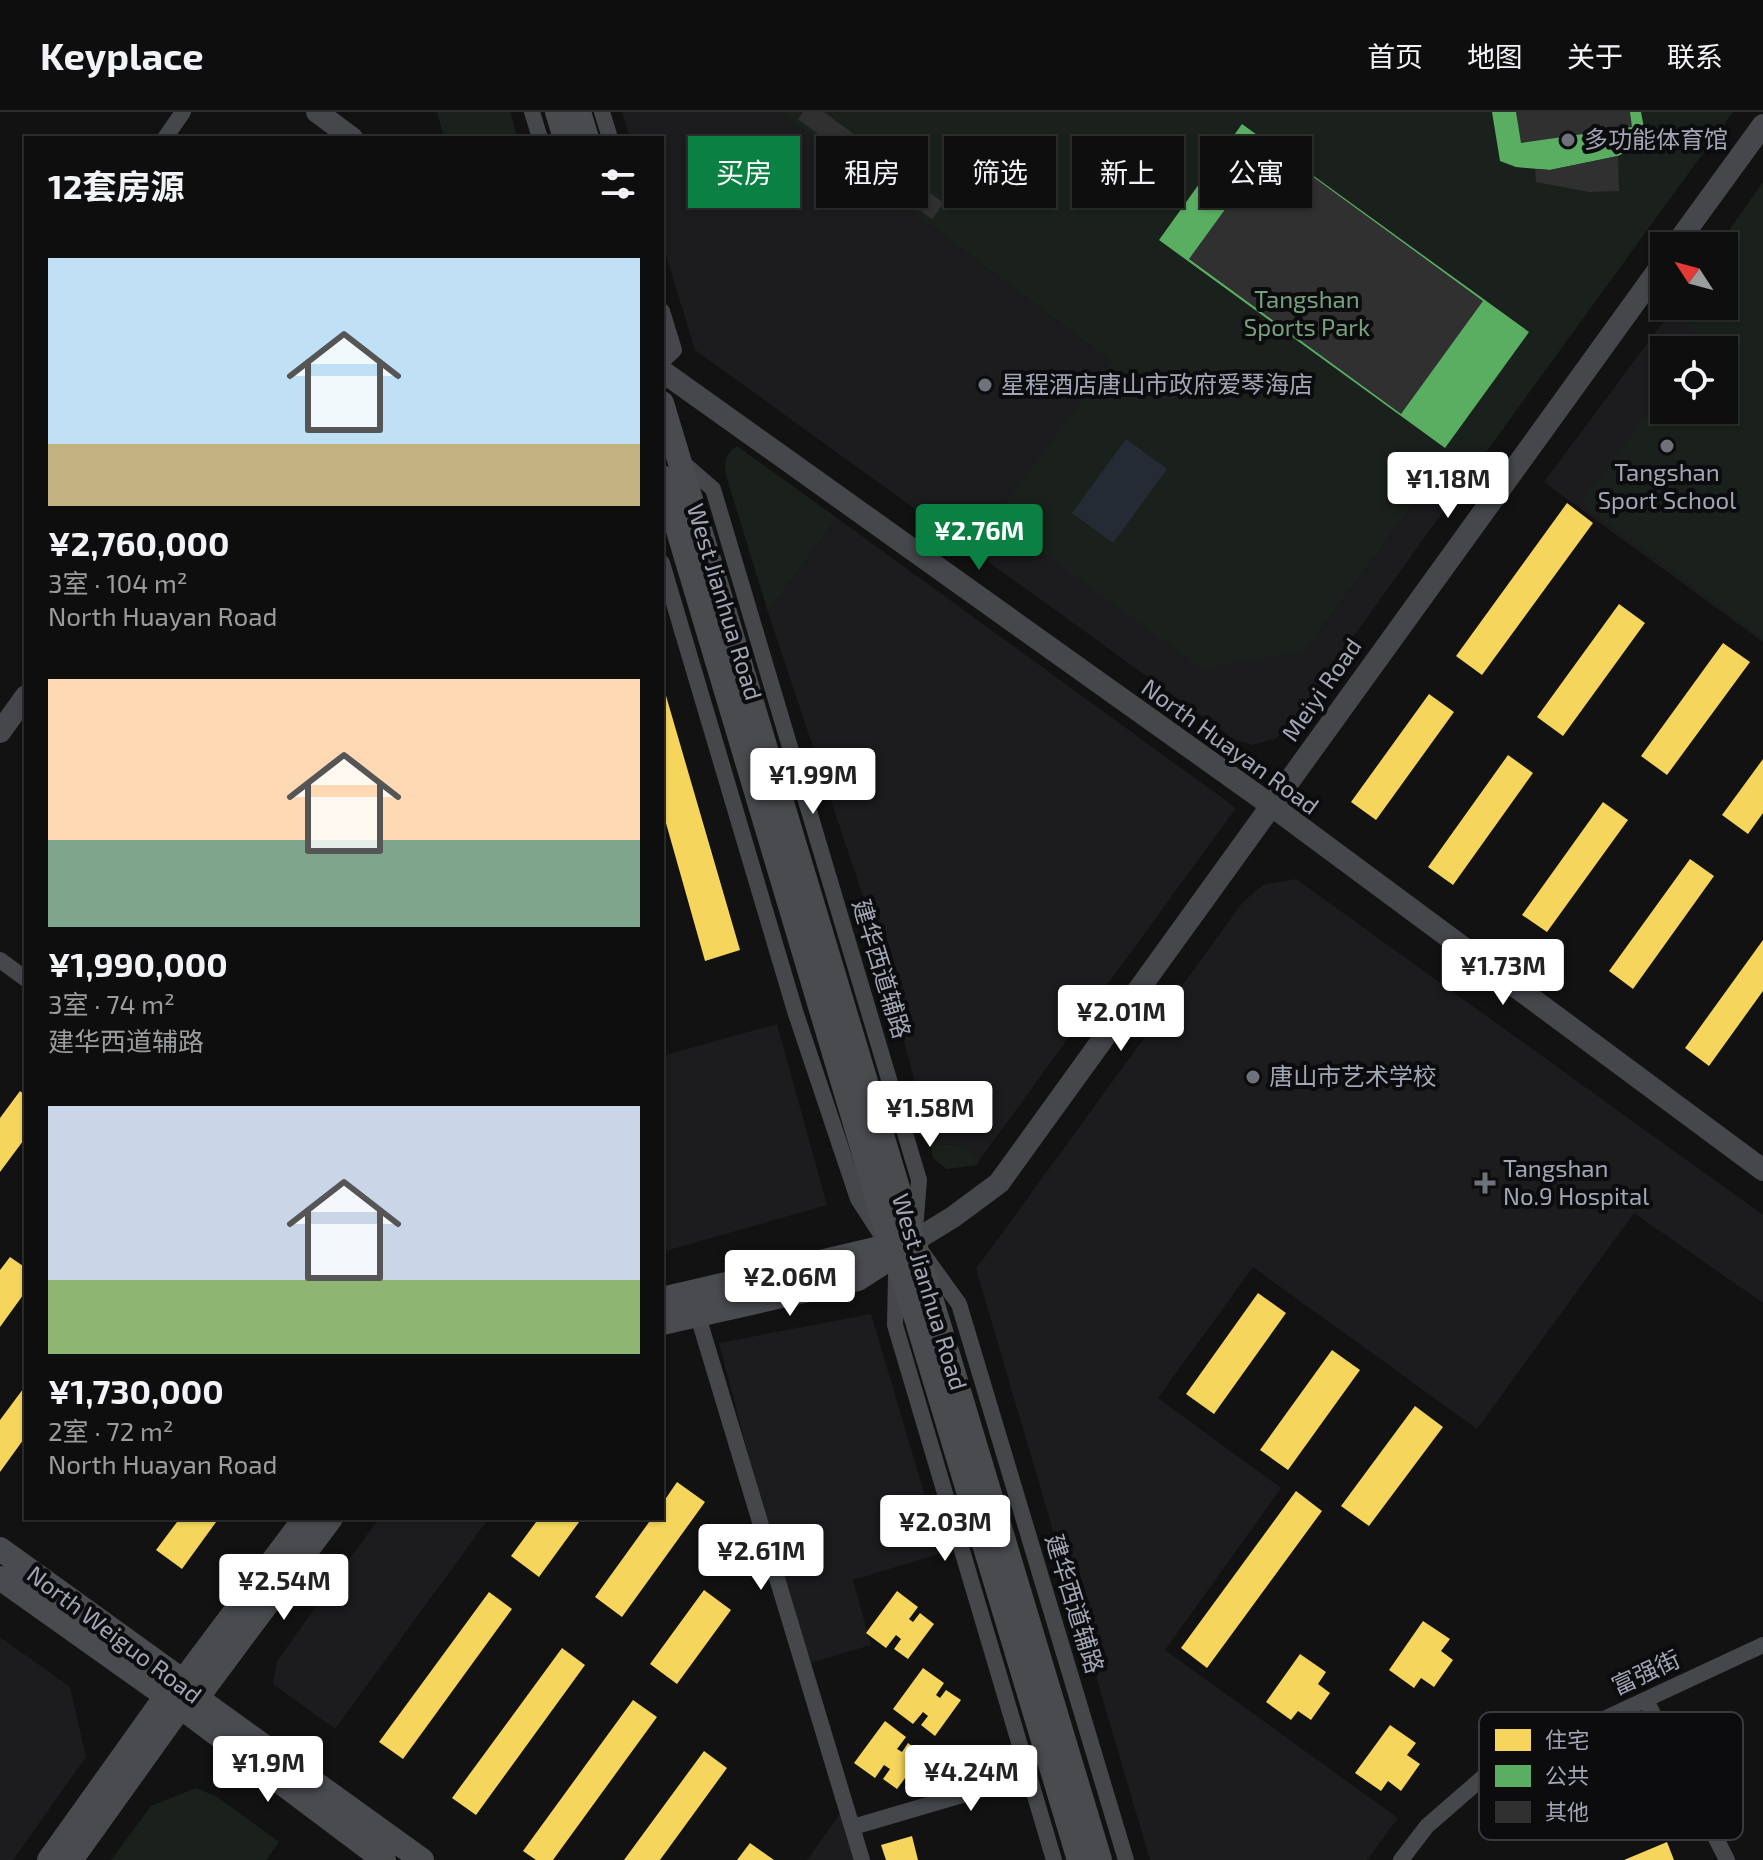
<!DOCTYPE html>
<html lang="zh">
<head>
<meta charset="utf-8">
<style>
  body { margin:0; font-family:"Exo 2","Noto Sans SC",sans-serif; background:#1c1c1c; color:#f1f3f6; height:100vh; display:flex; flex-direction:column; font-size:30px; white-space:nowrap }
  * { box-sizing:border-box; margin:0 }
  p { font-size:26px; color:#9b9c9e }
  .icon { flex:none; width:44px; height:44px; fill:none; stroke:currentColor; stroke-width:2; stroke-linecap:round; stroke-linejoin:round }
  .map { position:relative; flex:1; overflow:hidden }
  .panel { position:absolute; left:24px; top:24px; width:640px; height:1384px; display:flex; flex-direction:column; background:#0e0e0e; border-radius:0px; box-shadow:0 2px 6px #0004,0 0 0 2px #2e2e2e }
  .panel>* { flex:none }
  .banner { position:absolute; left:688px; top:24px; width:760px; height:72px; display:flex; gap:16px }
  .needle { width:52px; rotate:306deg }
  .tools { position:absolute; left:1650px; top:120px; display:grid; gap:16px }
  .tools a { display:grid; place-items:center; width:88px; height:88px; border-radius:0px; background:#0e0e0e; box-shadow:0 2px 6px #0004,0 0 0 2px #2e2e2e; font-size:40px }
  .price { position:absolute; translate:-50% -68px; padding:0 18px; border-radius:8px; background:#fff; color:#222; font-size:26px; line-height:52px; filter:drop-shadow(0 2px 4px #0008) }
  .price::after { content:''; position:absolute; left:50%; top:48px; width:24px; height:18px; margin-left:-12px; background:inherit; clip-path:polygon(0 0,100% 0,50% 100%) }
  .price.on { background:#0b8043; color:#fff }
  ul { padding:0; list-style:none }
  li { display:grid; align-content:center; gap:16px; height:424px; padding:0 24px }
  li span { display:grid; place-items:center; height:248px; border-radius:0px; color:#555 }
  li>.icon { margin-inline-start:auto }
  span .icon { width:144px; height:144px; fill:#fffc; stroke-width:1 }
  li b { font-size:34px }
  h2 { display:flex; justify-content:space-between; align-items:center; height:96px; padding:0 24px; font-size:34px }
  .pill { padding:0 28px; border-radius:0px; background:#0e0e0e; box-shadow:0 2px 6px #0004,0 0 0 2px #2e2e2e; font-size:28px; line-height:72px }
  .pill.on { background:#0b8043; color:#fff }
  header { display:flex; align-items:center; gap:48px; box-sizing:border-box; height:112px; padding:0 40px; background:#0e0e0e; border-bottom:2px solid #2e2e2e }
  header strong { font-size:38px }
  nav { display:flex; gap:44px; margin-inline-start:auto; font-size:28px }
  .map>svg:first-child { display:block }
  .built { fill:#1c1c1e; fill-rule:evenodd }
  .green { fill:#1a211c }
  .water { fill:#252b34 }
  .homes { fill:#f6d55c }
  .public { fill:#5aae61 }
  .building { fill:#303031 }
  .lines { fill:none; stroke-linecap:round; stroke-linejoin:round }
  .minor { stroke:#46474b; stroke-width:16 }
  .tertiary { stroke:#46474b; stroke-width:22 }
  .secondary { stroke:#4a4b4f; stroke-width:24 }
  .poi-dot { fill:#70727b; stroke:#0c0c0e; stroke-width:3 }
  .labels { text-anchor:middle; stroke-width:8; stroke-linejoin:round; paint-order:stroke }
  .poi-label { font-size:24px; fill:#a2a5b4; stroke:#0c0c0e; text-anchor:start }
  .park-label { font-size:24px; fill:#77a17e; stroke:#0c0c0e }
  .street-label { font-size:24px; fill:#a2a5b4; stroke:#0c0c0e }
  .key { fill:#0c0c0e; stroke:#393a40; stroke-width:2 }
  .key-label { font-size:22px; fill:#a2a5b4 }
</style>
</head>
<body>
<header>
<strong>Keyplace</strong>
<nav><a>首页</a><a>地图</a><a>关于</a><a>联系</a></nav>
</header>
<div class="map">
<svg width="1763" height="1748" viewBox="0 0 1763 1748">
  <rect width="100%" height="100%" fill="#121212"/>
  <path class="built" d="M622,0H780L1111,249L996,406L1305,539L1446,348L1468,365L1293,609L1277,626L1252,633L1235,628L695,238L662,130V26H630Z
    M1763,70V530L1544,370L1675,194H1724V134H1718ZM1664,238H1724V298H1664Z
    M837,406L1236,696L981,1046L957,1033L931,1032L878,829L768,500Z
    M1296,767L1763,1103V1191L1634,1101L1477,1317L1253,1155L1158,1286L1281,1376L1165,1538L1398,1706L1367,1748H1150L976,1157L1243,790L1263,773Z
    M777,912L827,1093L662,1140V944Z
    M871,1202L942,1441L853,1468L871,1533L803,1553L719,1231Z
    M379,1406H489L335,1617L273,1572L277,1549Z
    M0,1525L70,1575L86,1645L13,1748H0Z
    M841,1700L856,1748H807Z"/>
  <path class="green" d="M437,0H510L518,26H444Z
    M780,0H1733L1468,365L1445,349L1305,539L1202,556L995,406L1111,249Z
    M1763,70V526L1581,392L1664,279V298H1724V238H1694L1703,225L1670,200L1675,194H1724V134H1718Z
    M737,334L837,406L768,500L726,363C724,349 725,342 737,334Z
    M931,1032L957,1033L981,1046L977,1053L947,1057L933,1046Z
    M196,1676L216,1684L279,1730L266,1748H111L151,1694Z"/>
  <path class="water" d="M1126,327L1167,357L1113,431L1072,401Z"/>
  <path class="homes" d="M1567,391L1593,411L1482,563L1456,544Z
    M1619,492L1645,511L1563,624L1537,605Z
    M1723,531L1750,550L1667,663L1641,644Z
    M662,570L740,838L705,849L662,697Z
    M1429,582L1454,600L1376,708L1351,690Z
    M1508,643L1533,661L1453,773L1428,755Z
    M1763,647V701L1748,722L1722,703Z
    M1603,690L1628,708L1547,820L1522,803Z
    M1690,747L1714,764L1633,877L1609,859Z
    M1763,828V879L1709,954L1685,936Z
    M20,979L26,984V1025L0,1060V1006Z
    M10,1145L26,1156V1179L0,1215V1158Z
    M1258,1181L1286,1201L1214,1302L1186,1282Z
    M1332,1238L1360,1258L1288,1358L1260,1338Z
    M26,1273V1324L0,1360V1308Z
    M1415,1294L1443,1315L1369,1414L1341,1394Z
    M677,1370L705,1390L622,1505L595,1485L652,1406H662V1392Z
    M1296,1379L1322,1399L1207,1556L1181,1536Z
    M180,1406H219L182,1457L156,1438Z
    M539,1406H582L539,1465L511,1444Z
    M704,1478L731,1498L677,1572L650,1552Z
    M897,1479L918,1495L909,1507L913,1510L920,1501L934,1512L908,1547L894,1537L901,1527L896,1523L886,1536L866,1521Z
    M489,1480L512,1497L403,1647L379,1630Z
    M1423,1509L1450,1527L1441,1539L1453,1548L1434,1575L1421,1566L1414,1576L1389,1558Z
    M562,1536L585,1553L476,1703L452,1686Z
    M1300,1542L1326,1560L1318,1572L1330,1581L1311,1608L1298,1599L1291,1608L1266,1590Z
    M923,1556L944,1571L936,1583L940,1586L946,1578L961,1588L935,1624L921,1613L928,1604L923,1600L913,1612L893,1597Z
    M633,1588L657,1605L553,1748H536L523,1739Z
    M885,1609L906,1625L897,1637L902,1640L908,1631L923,1642L897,1677L883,1667L890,1657L884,1653L875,1666L854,1651Z
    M1390,1613L1416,1631L1407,1643L1420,1652L1401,1679L1388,1669L1381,1679L1355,1661Z
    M704,1639L727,1656L660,1748H624Z
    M912,1724L918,1748H886L881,1733Z
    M1667,1730L1674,1748H1624Z
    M750,1731L774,1748H737Z"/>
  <path class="public" d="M1492,0H1641L1645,21L1633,36L1618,44L1550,58L1516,55L1500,49Z
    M1242,12L1529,220L1445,336L1159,128Z"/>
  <path class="building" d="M803,0H824L859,26L846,43L798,7Z
    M1516,0H1630L1632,15L1521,31Z
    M863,32L944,91L932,107L851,47Z
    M1271,34L1483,189L1401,302L1189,147Z
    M1618,44L1619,79L1589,80L1536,70L1535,57L1550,58Z"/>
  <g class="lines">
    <path class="minor" d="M532,0L540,26
      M602,0L610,26
      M165,26L183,0
      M662,199L674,238L662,249
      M682,350L713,377L919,1068L915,1117
      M662,451L795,899L858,1087L880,1121
      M0,848L26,867
      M923,1142L959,1192L1126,1748
      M896,1163L895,1213L1054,1748
      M697,1201L862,1748
      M1649,1594L1727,1748
      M853,1715L1013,1668L1031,1648
      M1401,1748L1427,1714L1488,1661L1763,1533"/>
    <path class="tertiary" d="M317,0L352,26
      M1675,134L1763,13
      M662,259L1272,694L1763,1058
      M0,620L26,584
      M914,1129L953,1105L999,1071L1664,150"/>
    <path class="secondary" d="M557,0L565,26
      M579,0L587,26
      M662,291L1100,1748
      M662,365L876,1082C886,1125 902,1164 916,1206L1079,1748
      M662,1187L901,1131
      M662,1211L858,1167L906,1136
      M0,1437L183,1569L197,1586L422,1748
      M0,1466L166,1584L384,1748
      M49,1748L166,1584L183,1569L305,1406
      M71,1748L179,1597L197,1586L331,1406"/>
  </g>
  <g class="poi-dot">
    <circle cx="1568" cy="28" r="8"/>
    <circle cx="985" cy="273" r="8"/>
    <circle cx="1667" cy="334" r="8"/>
    <circle cx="1253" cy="965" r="8"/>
    <path d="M1481 1059h8v8h8v8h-8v8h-8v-8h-8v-8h8z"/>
  </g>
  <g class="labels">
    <g class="poi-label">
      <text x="1584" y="36">多功能体育馆</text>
      <text x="1001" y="281">星程酒店唐山市政府爱琴海店</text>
      <text x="1667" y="369" text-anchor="middle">Tangshan<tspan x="1667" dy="28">Sport School</tspan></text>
      <text x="1269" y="973">唐山市艺术学校</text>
      <text x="1503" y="1065">Tangshan<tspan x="1503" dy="28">No.9 Hospital</tspan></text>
    </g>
    <g class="park-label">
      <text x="1307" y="196">Tangshan<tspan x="1307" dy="28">Sports Park</tspan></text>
    </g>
    <g class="street-label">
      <text transform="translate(724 490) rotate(73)" y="8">West Jianhua Road</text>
      <text transform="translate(1322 578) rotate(-55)" y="8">Meiyi Road</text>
      <text transform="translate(1230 635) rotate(36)" y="8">North Huayan Road</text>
      <text transform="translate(881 857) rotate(73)" y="8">建华西道辅路</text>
      <text transform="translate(929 1180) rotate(73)" y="8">West Jianhua Road</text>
      <text transform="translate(1074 1492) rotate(73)" y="8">建华西道辅路</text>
      <text transform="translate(114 1523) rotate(37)" y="8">North Weiguo Road</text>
      <text transform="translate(1646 1561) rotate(-25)" y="8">富强街</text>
    </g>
  </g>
  <rect x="1479" y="1600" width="264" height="128" rx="12" class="key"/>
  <rect x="1495" y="1617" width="36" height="22" fill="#f6d55c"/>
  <rect x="1495" y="1653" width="36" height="22" fill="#5aae61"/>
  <rect x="1495" y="1689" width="36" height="22" fill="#303031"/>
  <g class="key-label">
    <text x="1545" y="1636">住宅</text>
    <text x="1545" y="1672">公共</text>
    <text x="1545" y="1708">其他</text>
  </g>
</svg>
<div class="tools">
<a><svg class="needle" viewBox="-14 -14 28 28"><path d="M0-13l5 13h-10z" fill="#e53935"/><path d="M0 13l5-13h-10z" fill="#9b9c9e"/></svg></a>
<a><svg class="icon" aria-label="locate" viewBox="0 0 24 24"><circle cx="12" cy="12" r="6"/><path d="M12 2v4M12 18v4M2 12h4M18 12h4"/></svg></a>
</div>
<b class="price" style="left:1448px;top:408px">¥1.18M</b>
<b class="price on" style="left:979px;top:460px">¥2.76M</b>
<b class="price" style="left:813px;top:704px">¥1.99M</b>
<b class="price" style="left:1503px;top:895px">¥1.73M</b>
<b class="price" style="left:1121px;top:941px">¥2.01M</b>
<b class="price" style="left:930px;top:1037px">¥1.58M</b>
<b class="price" style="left:790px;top:1206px">¥2.06M</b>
<b class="price" style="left:945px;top:1451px">¥2.03M</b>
<b class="price" style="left:761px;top:1480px">¥2.61M</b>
<b class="price" style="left:284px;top:1510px">¥2.54M</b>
<b class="price" style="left:268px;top:1692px">¥1.9M</b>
<b class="price" style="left:971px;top:1701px">¥4.24M</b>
<div class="banner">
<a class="pill on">买房</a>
<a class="pill">租房</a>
<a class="pill">筛选</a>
<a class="pill">新上</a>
<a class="pill">公寓</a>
</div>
<section class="panel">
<h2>12套房源<svg class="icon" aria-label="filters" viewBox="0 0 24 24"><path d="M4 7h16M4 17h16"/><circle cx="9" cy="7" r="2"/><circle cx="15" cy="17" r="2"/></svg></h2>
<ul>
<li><span style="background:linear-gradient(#bfe0f5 75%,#c2b280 0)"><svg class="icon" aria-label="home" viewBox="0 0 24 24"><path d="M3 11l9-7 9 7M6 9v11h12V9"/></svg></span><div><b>¥2,760,000</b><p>3室 · 104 m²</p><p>North Huayan Road</p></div></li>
<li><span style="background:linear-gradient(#ffd9b3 65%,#7fa58c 0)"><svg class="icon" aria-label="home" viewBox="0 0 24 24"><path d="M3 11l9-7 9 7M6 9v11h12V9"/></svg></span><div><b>¥1,990,000</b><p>3室 · 74 m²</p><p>建华西道辅路</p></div></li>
<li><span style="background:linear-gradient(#c9d6e8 70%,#8fb573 0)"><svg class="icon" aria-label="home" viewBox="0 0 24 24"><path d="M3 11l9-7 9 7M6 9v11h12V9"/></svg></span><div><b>¥1,730,000</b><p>2室 · 72 m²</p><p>North Huayan Road</p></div></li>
</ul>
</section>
</div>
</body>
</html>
